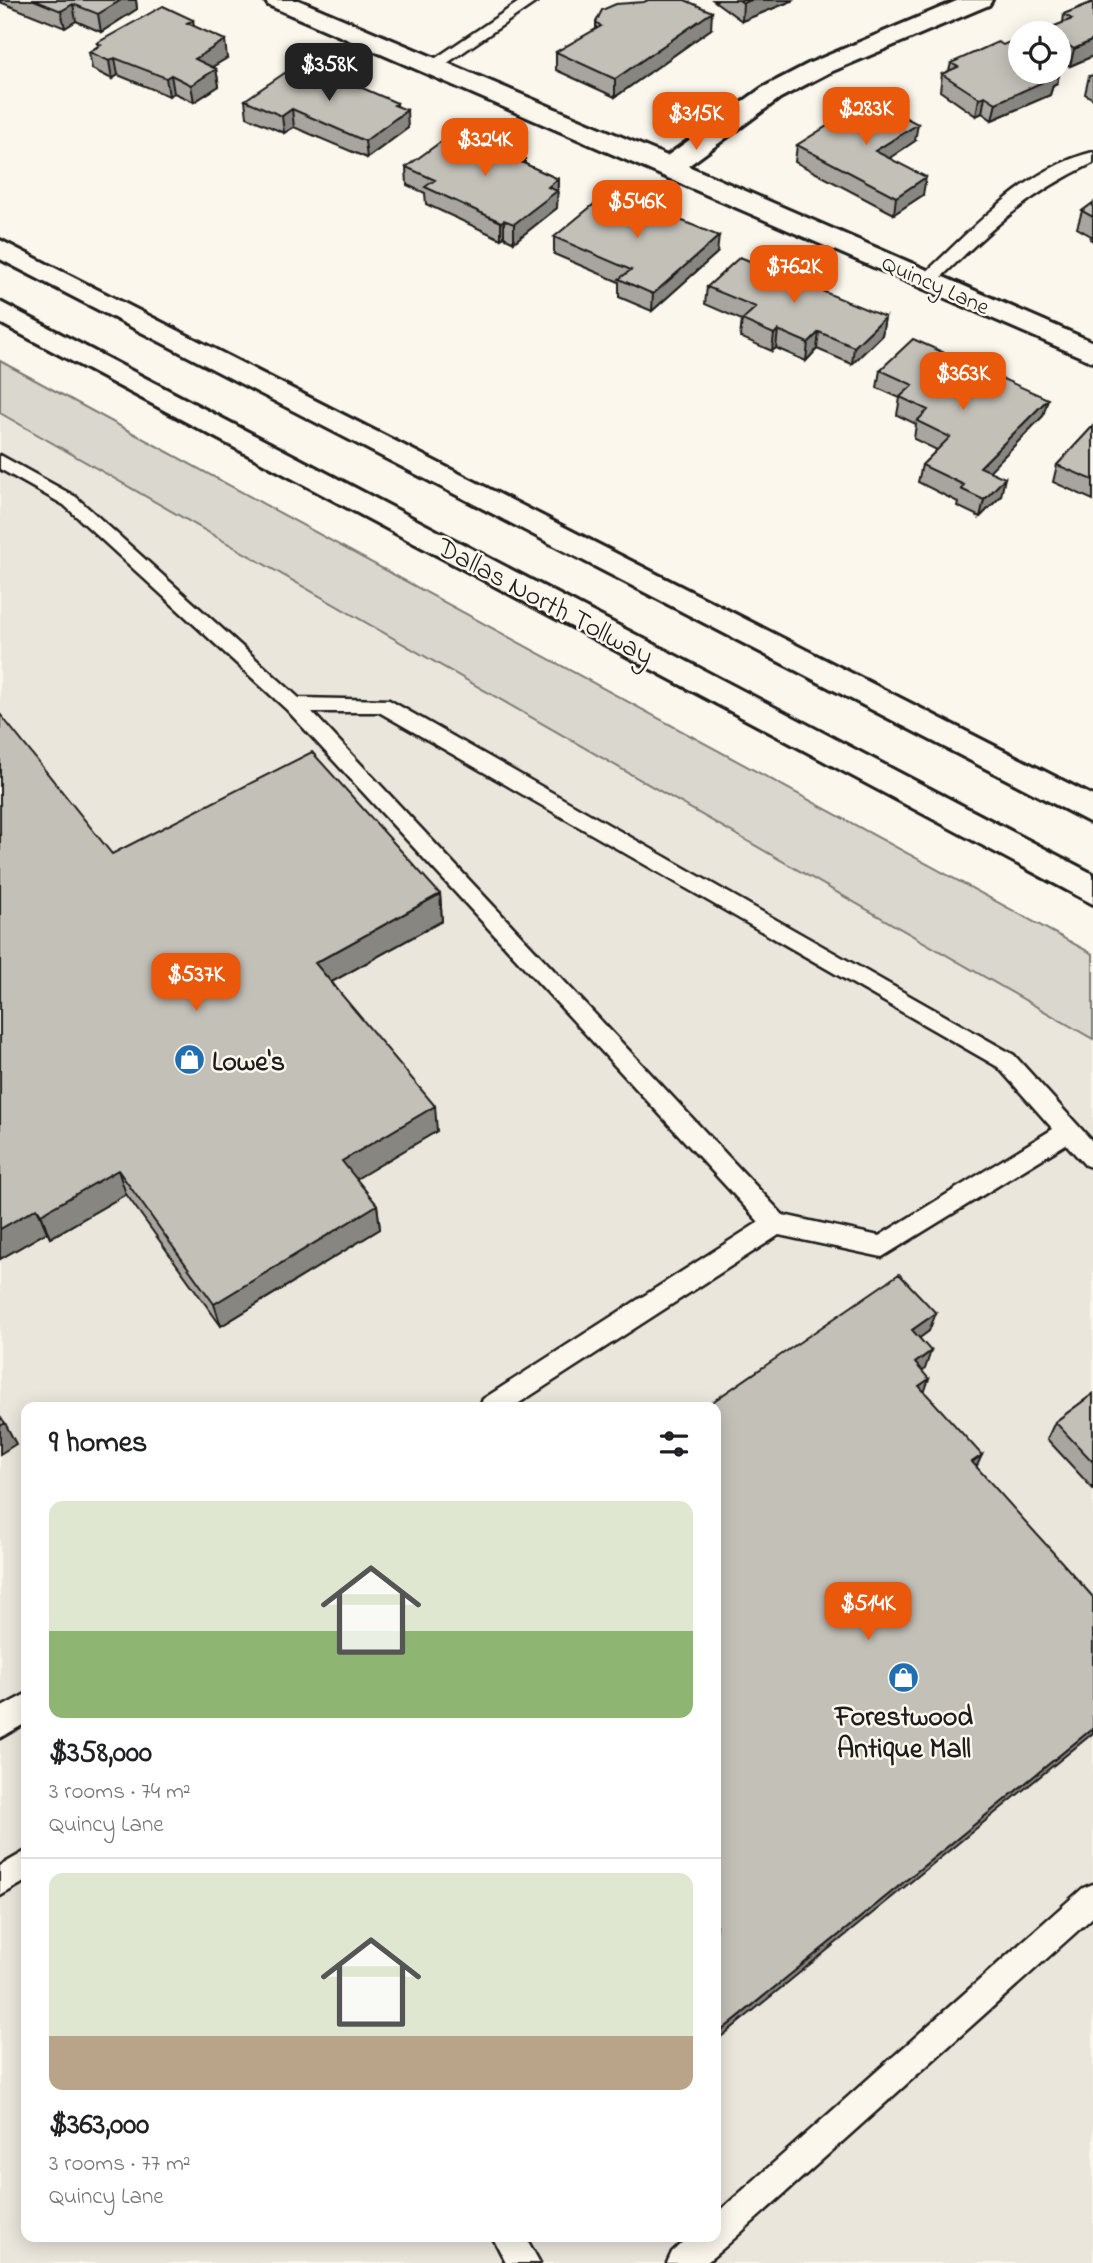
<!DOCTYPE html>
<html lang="en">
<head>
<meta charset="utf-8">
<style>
  body { margin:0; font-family:"Indie Flower",sans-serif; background:#f6f6f6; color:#202124; height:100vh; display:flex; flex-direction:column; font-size:26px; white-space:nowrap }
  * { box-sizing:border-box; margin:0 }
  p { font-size:23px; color:#757577 }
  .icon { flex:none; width:38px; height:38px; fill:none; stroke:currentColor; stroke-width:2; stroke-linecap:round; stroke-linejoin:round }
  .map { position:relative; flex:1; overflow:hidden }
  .sheet { position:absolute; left:21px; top:1402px; width:700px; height:840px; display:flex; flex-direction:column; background:#fff; border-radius:14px; box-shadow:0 4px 18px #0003 }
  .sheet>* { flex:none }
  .controls { position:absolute; left:1008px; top:21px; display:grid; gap:14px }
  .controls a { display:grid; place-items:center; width:63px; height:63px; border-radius:50%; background:#fff; box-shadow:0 4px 18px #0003; font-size:35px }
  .price { position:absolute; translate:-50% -60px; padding:0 16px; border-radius:14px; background:#ea580c; color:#fff; font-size:23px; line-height:46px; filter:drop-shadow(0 2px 4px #0008) }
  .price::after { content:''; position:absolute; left:50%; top:42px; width:21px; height:16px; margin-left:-10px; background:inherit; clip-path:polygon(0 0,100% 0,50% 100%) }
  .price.on { background:#222; color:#fff }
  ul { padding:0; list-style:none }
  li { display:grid; align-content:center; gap:14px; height:371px; padding:0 28px }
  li+li { border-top:2px solid #e0e0e0 }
  li span { display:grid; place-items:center; height:217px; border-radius:14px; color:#555 }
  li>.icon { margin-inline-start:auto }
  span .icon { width:126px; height:126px; fill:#fffc; stroke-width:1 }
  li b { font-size:30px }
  h2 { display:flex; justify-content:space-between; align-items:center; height:84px; padding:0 28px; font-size:30px }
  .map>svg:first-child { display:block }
  .built { fill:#eae6dc; fill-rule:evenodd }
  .green { fill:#dad7ce; stroke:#7b7a75; stroke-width:2 }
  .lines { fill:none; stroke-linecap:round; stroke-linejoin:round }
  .lane-casing { stroke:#1c1c1c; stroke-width:5 }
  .street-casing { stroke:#1c1c1c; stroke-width:6 }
  .highway-casing { stroke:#1c1c1c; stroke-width:6 }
  .lane { fill:#fbf7ec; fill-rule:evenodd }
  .street { fill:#fbf7ec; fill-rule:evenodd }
  .highway { fill:#fbf7ec; fill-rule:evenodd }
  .wall { fill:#a8a59e; stroke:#1c1c1c; stroke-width:2 }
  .shaded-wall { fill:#888681; stroke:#1c1c1c; stroke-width:2 }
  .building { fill:#c3c0b8; stroke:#1c1c1c; stroke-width:2 }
  .labels { text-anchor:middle; stroke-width:5; stroke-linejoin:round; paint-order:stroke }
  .far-street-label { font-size:23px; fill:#1c1c1c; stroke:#fbf7ec }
  .street-label { font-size:28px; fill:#1c1c1c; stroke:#fbf7ec }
  .poi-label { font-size:28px; font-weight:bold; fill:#1c1c1c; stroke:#fbf7ec; text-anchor:start }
</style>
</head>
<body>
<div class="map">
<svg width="1093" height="2263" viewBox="0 0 1093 2263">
  <rect width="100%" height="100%" fill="#fbf7ec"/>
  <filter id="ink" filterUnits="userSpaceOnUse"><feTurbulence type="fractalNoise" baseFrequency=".0143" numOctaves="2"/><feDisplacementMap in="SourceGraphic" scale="14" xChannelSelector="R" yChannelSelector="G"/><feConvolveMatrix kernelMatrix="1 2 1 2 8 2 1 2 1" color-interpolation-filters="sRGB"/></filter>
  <g filter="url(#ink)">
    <path class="built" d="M0,413L1093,1039V2263H0ZM26,1407H716V2236H26Z"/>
    <path class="green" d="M0,361L1093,954V1039L0,413Z"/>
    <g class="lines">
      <defs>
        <path id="lane" d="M522,0H539L437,70H427V64Z
          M1093,152V163C1023,196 988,232 933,285H921V277C971,231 1024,169 1093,152Z
          M0,455L76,497L299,698L389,700L1014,1055L1093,1142V1168L1085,1165L1066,1144L882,1257L779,1235L513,1407H480L483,1399L759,1222L287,710L64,505L0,469ZM312,712H379L998,1067L1053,1129L879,1236L783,1215Z
          M26,1694V1723L0,1738V1708Z
          M26,1851V1881L0,1896V1866Z
          M1093,1884V1917L727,2245L706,2263H667L672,2252L689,2236H716V2214L1083,1888Z
          M492,2236H525L540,2263H506Z"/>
        <path id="street" d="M265,0H298L667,156L762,88L810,63L959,0H992L989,5L828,73L780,98L688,166L1093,342V362L268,5Z"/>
        <path id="highway" d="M0,240L1093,796V824L0,259Z
          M0,302L1093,874V904L0,323Z"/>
      </defs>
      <use href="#lane" class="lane-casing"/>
      <use href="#street" class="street-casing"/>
      <use href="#highway" class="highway-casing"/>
      <use href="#lane" class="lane"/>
      <use href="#street" class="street"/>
      <use href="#highway" class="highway"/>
    </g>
    <path class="wall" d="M0,0H136L137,9L101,32L76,21L65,28L0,2Z
      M713,0H794L742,21Z
      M1093,2V56L1070,66L1059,59V33H1045V30L1063,23L1064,14Z
      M596,22L711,29L615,97L556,70V52L596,30Z
      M194,27L227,58L212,67L216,69L219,86L194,102L174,93L169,96L118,75L112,79L92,69L89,52L98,46L97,43Z
      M1003,45L1061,66L1057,83L1053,85L1050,95L992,120L982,113L976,116L940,91L942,74L949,71L951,63Z
      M1093,75V99L1085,94L1089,76Z
      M245,100L397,106L408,128L367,158L294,127L284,133L247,117Z
      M915,141L889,158L923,195L894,214L795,162L797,145Z
      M480,146L525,159V164L558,179L557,208L514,242L504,237L501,239L426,204L425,193L407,185L406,167Z
      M1093,203V241L1090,239L1091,236L1077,228L1082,211Z
      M554,237L717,253L652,311L619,297V282L554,254Z
      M707,287L885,317L882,335L852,364L817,349L806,361L776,348L772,351L740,337L742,320L705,304Z
      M880,370L1043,416L989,471L1001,496L980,517L957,506L958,502L918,482L922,465L937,450L914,439L916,424L897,415L900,398L877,388Z
      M1093,426V500L1053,482L1057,465Z
      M112,854L440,894L442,921L332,982L437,1131L356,1179L377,1205L380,1229L221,1326L126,1194L50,1238L47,1232L0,1259Z
      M1093,1394V1489L1047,1439L1055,1422Z"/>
    <path class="shaded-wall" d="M121,0H136L137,9L101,32L98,14Z
      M751,0H794L742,21L743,3Z
      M73,4L76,21L65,28L61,11Z
      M712,12L711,29L615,97V79Z
      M193,20L196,37L187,23Z
      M225,40L227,58L197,76L195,59Z
      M1093,40V56L1070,66L1074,49Z
      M115,58L118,75L112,79L109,61Z
      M1059,66H1061L1057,83L1053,85L1050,95L992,120L996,103L1046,72H1059Z
      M216,69L219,86L194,102L191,85Z
      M171,75L174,93L169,96L166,78Z
      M985,96L982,113L976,116L979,98Z
      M397,103L398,117L407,110L408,128L367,158L365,141L394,105Z
      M292,109L294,127L284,133L282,116Z
      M918,124L915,141L873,169L875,151Z
      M926,177L923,195L894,214L896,197Z
      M558,179L557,208L514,242V224L548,187Z
      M504,220V237L501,239V222Z
      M719,236L717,253L652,311L653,294Z
      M885,317L882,335L852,364L854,347Z
      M778,330L776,348L772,351L774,334Z
      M819,332L817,349L806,361L808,343Z
      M1048,399L1043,416L977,484L980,467Z
      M1005,478L1001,496L980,517L984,500Z
      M440,894L442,921L319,989L315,963Z
      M435,1106L437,1131L346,1185L342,1161Z
      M118,1170L126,1194L50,1238L41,1214Z
      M377,1205L380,1229L221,1326L214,1304Z
      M37,1208L47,1232L0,1259V1229Z
      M936,1313L929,1331L906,1348L912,1330Z
      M931,1351L925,1369L909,1381L915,1363Z
      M929,1379L923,1396L919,1386Z
      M5,1423L16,1444L0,1454V1426Z
      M982,1455L974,1472L972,1462Z
      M1093,1728V1733L716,2041V2035Z"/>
    <path class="building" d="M34,0H121L98,14L73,4L61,11Z
      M648,0H685L712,12L615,79L556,52L601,26L596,22L602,10L616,4L644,2Z
      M739,0H751L743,3Z
      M1093,2V40L1074,49L1059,39V33H1050L1045,30L1072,19L1064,14Z
      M163,6L193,20L187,23L225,40L195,59L216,69L191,85L171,75L166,78L115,58L109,61L89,52L101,45L97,43Z
      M1019,38L1020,39V72H1047L1054,77L996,103L985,96L979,98L942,74L958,67L951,63L998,42L1003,45Z
      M292,68L320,79L326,75L344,80L397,103L394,105L407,110L365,141L292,109L282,116L245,100Z
      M870,99L918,124L875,151L926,177L896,197L797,145Z
      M453,133L480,146L486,141L525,159L521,162L558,179L548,187L557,191L514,224L504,220L501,222L425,187L435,180L406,167Z
      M610,191L719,236L653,294L619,279L631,270L554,237Z
      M1093,203V217L1082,211Z
      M740,257L885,317L854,347L819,332L808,343L778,330L774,334L742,320L756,307L707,287Z
      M913,339L1048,399L980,467L1005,478L984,500L961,489L964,485L922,465L950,437L917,421L928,410L900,397L913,385L880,370Z
      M1093,426V480L1057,465Z
      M0,714L112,854L312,752L440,894L315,963L435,1106L342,1161L377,1205L214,1304L118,1170L41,1214L37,1208L0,1229Z
      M899,1274L936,1313L912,1330L931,1351L915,1363L929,1379L919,1386L982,1455L972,1462L1093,1597V1728L716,2035V1407H705Z
      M1093,1394V1462L1055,1422Z
      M0,1416L5,1423L0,1426Z"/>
  </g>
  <defs>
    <symbol id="shop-disc" viewBox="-11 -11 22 22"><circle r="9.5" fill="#1f6fb2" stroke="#fbf7ec"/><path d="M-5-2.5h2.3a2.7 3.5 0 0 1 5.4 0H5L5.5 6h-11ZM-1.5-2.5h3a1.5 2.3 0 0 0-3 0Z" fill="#fff"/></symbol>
  </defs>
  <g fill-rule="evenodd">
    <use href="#shop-disc" x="172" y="1042" width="35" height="35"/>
    <use href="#shop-disc" x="886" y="1660" width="35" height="35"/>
  </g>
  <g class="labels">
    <g class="far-street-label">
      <text transform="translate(936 284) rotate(24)" y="8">Quincy Lane</text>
    </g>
    <g class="street-label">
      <text transform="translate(546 600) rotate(28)" y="10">Dallas North Tollway</text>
    </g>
    <g class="poi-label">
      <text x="212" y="1070">Lowe's</text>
      <text x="904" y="1725" text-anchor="middle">Forestwood<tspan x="904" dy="32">Antique Mall</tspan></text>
    </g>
  </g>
</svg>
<div class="controls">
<a><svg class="icon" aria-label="locate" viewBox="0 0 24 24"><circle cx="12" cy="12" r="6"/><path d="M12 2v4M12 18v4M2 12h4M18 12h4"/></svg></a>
</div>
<b class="price on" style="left:329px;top:103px">$358K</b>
<b class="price" style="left:866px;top:147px">$283K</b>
<b class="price" style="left:696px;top:152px">$315K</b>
<b class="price" style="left:485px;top:178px">$324K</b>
<b class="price" style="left:637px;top:240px">$546K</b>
<b class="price" style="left:794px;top:305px">$762K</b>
<b class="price" style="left:963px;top:412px">$363K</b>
<b class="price" style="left:196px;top:1013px">$537K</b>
<b class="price" style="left:868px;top:1642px">$514K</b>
<section class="sheet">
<h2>9 homes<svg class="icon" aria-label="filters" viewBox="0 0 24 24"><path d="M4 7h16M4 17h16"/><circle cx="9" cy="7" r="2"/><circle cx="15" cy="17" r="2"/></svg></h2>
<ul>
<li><span style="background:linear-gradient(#dfe7d0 60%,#8fb573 0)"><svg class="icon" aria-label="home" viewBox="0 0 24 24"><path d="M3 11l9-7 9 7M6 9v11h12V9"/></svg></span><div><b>$358,000</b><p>3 rooms · 74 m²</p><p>Quincy Lane</p></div></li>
<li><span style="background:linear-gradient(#dfe7d0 75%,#b9a48a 0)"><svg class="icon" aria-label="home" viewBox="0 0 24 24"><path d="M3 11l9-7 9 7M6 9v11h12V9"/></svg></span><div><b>$363,000</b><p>3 rooms · 77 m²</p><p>Quincy Lane</p></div></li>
</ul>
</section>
</div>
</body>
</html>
